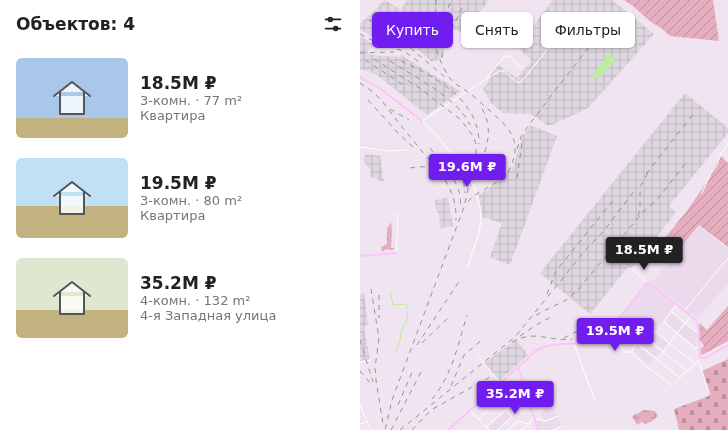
<!DOCTYPE html>
<html lang="ru">
<head>
<meta charset="utf-8">
<style>
  body { margin:0; font-family:"DejaVu Sans",sans-serif; background:#f2f2f2; color:#222; height:100vh; display:flex; flex-direction:column; font-size:15px; white-space:nowrap }
  * { box-sizing:border-box; margin:0 }
  p { font-size:13px; color:#767676 }
  .icon { flex:none; width:22px; height:22px; fill:none; stroke:currentColor; stroke-width:2; stroke-linecap:round; stroke-linejoin:round }
  .map { position:relative; flex:1; overflow:hidden }
  .details { display:flex; flex-direction:column; background:#fff; width:360px }
  .details>* { flex:none }
  .top-card { position:absolute; left:12px; top:12px; width:296px; height:36px; display:flex; gap:8px }
  .price { position:absolute; translate:-50% -34px; padding:0 9px; border-radius:4px; background:#711df0; color:#fff; font-size:13px; line-height:26px; filter:drop-shadow(0 1px 2px #0008) }
  .price::after { content:''; position:absolute; left:50%; top:24px; width:12px; height:9px; margin-left:-6px; background:inherit; clip-path:polygon(0 0,100% 0,50% 100%) }
  .price.on { background:#222; color:#fff }
  ul { padding:0; list-style:none }
  li { display:flex; align-items:center; gap:12px; height:100px; padding:0 16px }
  li span { display:grid; place-items:center; flex:none; width:112px; height:80px; border-radius:6px; color:#555 }
  li>.icon { margin-inline-start:auto }
  span .icon { width:48px; height:48px; fill:#fffc; stroke-width:1 }
  li b { font-size:17px }
  h2 { display:flex; justify-content:space-between; align-items:center; height:48px; padding:0 16px; font-size:17px }
  .pill { padding:0 14px; border-radius:6px; background:#fff; box-shadow:0 1px 3px #0004; font-size:14px; line-height:36px }
  .pill.on { background:#711df0; color:#fff }
  main { display:flex; flex:1; min-height:0 }
  .map>svg:first-child { display:block }
  .residential { fill:#ebd9ec }
  .industrial { fill:url(#industrial-grid) }
  .forest { fill:url(#forest-crowns) }
  .wetland { fill:url(#wetland-marsh) }
  .cemetery { fill:url(#cemetery-stones) }
  .garden { fill:url(#garden-furrows) }
  .water { fill:#bceca2 }
  .lines { fill:none; stroke-linecap:round; stroke-linejoin:round }
  .stream { stroke:#bceca2; stroke-width:1 }
  .street { stroke:#fff; stroke-width:1 }
  .secondary { stroke:#fcc4fb; stroke-width:2 }
  .rail { stroke:#949494; stroke-width:1; stroke-dasharray:5 5; stroke-linecap:butt }
</style>
</head>
<body>
<main>
<section class="details">
<h2>Объектов: 4<svg class="icon" aria-label="filters" viewBox="0 0 24 24"><path d="M4 7h16M4 17h16"/><circle cx="9" cy="7" r="2"/><circle cx="15" cy="17" r="2"/></svg></h2>
<ul>
<li><span style="background:linear-gradient(#a9c7e8 75%,#c2b280 0)"><svg class="icon" aria-label="home" viewBox="0 0 24 24"><path d="M3 11l9-7 9 7M6 9v11h12V9"/></svg></span><div><b>18.5M ₽</b><p>3-комн. · 77 m²</p><p>Квартира</p></div></li>
<li><span style="background:linear-gradient(#bfe0f5 60%,#c2b280 0)"><svg class="icon" aria-label="home" viewBox="0 0 24 24"><path d="M3 11l9-7 9 7M6 9v11h12V9"/></svg></span><div><b>19.5M ₽</b><p>3-комн. · 80 m²</p><p>Квартира</p></div></li>
<li><span style="background:linear-gradient(#dfe7d0 65%,#c2b280 0)"><svg class="icon" aria-label="home" viewBox="0 0 24 24"><path d="M3 11l9-7 9 7M6 9v11h12V9"/></svg></span><div><b>35.2M ₽</b><p>4-комн. · 132 m²</p><p>4-я Западная улица</p></div></li>
</ul>
</section>
<div class="map">
<svg width="368" height="430" viewBox="0 0 368 430">
  <defs>
    <pattern id="industrial-grid" width="8" height="8" patternUnits="userSpaceOnUse"><rect width="8" height="8" fill="#ded6e0"/><path d="M0 4h8M4 0v8" fill="none" stroke="#c0b8c1"/></pattern>
    <pattern id="forest-crowns" width="20" height="18" patternUnits="userSpaceOnUse"><rect width="20" height="18" fill="#e4aebf"/><path d="M2 6a3 3 0 1 1 6 0M12 15a3 3 0 1 1 6 0" fill="none" stroke="#ba8e9d"/></pattern>
    <pattern id="wetland-marsh" width="20" height="14" patternUnits="userSpaceOnUse"><rect width="20" height="14" fill="#e4aebf"/><path d="M1 5h8M5 5V1M11 12h8M15 12V8" fill="none" stroke="#ba8e9d"/></pattern>
    <pattern id="cemetery-stones" width="16" height="16" patternUnits="userSpaceOnUse"><rect width="16" height="16" fill="#e4aebf"/><path d="M2 7V4a2 2 0 0 1 4 0v3zM10 15v-3a2 2 0 0 1 4 0v3z" fill="#ba8e9d"/></pattern>
    <pattern id="garden-furrows" width="10" height="10" patternUnits="userSpaceOnUse"><rect width="10" height="10" fill="#e4aebf"/><path d="M-1 1l2-2M0 10L10 0M9 11l2-2" fill="none" stroke="#ba8e9d"/></pattern>
  </defs>
  <rect width="100%" height="100%" fill="#f0e4f1"/>
  <path class="residential" d="M339,226L368,250V283L338,318L292,282Z
    M288,283L316,304L295,330L289,326L282,334L261,316Z
    M311,313L324,323L317,332L305,322Z
    M325,324L337,334L336,347L318,333Z
    M290,328L309,344L303,350L285,335Z
    M284,337L302,352L297,358L279,344Z
    M277,345L294,359L289,365L273,351Z
    M187,402L190,407L193,408L197,416L184,421L182,413L184,412L185,404Z
    M146,410L152,416L137,430H131L128,427Z
    M198,417L201,426L191,430H179L176,420L180,419L183,423Z"/>
  <path class="industrial" d="M25,0L41,10L47,0H129L103,33L93,29L84,48L83,57L72,62L44,36L32,46L23,44L0,29V24Z
    M193,0H252L294,34L228,108L192,125H187L171,114L143,113L131,103L123,89L129,81L128,78L138,65L157,78L172,61L157,47Z
    M0,36L15,45L7,51L10,55L40,57L41,55L100,91L67,115L17,75L2,69L0,71Z
    M325,93L368,128V133L309,206L316,212L275,265L270,268L268,267L230,314L180,273Z
    M170,125L197,136L150,265L130,257L142,223L122,217L119,195L141,180L151,167L153,168L163,134H165Z
    M5,154L20,156L24,182L11,177L10,169L4,162Z
    M88,197L93,226L80,228L79,216L76,208L75,200Z
    M4,293L8,324L4,327L10,359L0,361V294Z
    M156,340L168,355L139,381L124,363Z"/>
  <path class="forest" d="M31,222L32,232L31,248H34V249L30,250L26,249L22,252L21,247L27,244V229Z"/>
  <path class="wetland" d="M284,410L295,411L298,416L292,421L286,424L282,422L277,425L272,416Z"/>
  <path class="cemetery" d="M368,359V430H319L314,409L349,396L348,392L349,391L342,371Z"/>
  <path class="garden" d="M264,0H353L359,41L310,36L301,28L291,22L274,7Z
    M361,156L368,163V247L339,225L315,254H304L296,249L326,212L351,176L350,175Z
    M368,306V341L342,355L341,354V349L344,346L341,341L340,342L339,323L347,330Z"/>
  <path class="water" d="M248,54L254,56L255,60L241,77L232,78L231,77Z"/>
  <g class="lines">
    <path class="stream" d="M30,291L33,305L46,304L48,309L47,319L41,332L40,341L36,352"/>
    <path class="street" d="M125,80L144,57L150,56L161,67
      M0,147L29,151L47,150
      M342,193L350,175L357,165L361,154L368,144
      M36,253L38,223L37,214
      M108,266L119,233L121,220L120,207L115,190L109,176L75,133L62,121L139,71H144L158,83L161,82L205,28
      M272,269L287,282
      M317,304L305,320V323L335,348H338
      M325,310L368,258
      M312,312L335,331L338,330
      M247,333L253,337L265,352H271
      M283,336L326,370
      M214,344L235,401
      M278,344L319,377
      M272,351L289,327L334,363
      M271,352L287,367L312,385L340,359
      M118,356L140,382
      M297,359L330,317
      M0,362L11,360
      M339,362L350,395
      M145,380L160,397
      M0,405L11,430
      M110,410L129,430
      M119,419L127,411
      M175,420L179,419L185,421L198,416
      M0,424L7,422
      M126,427L166,393
      M137,430L152,417L147,410
      M147,430L158,421L168,424
      M161,430L167,426L174,417
      M193,430L202,426"/>
    <path class="secondary" d="M0,77L21,89L62,121
      M0,256L36,253
      M158,367L178,430
      M88,430L177,350C194,341 216,346 234,341C248,337 276,295 288,282L290,283L336,320L338,325L340,358H345L368,345"/>
    <path class="rail" d="M76,0C75,11 74,23 74,34C74,47 81,65 89,77C94,84 101,87 108,92C115,97 122,104 129,110C147,126 163,139 151,166C142,186 117,188 105,205
      M9,20L40,39L87,79
      M0,34L19,44L44,51L59,62
      M78,36L91,0
      M0,53L34,52
      M82,58L83,47L103,6
      M14,59L61,89L101,120L113,136L116,144V154L104,207L32,400L25,430
      M5,60L42,84
      M30,61C53,76 99,99 110,125
      M41,61C75,76 120,101 119,144
      M0,83L13,92L23,102C35,119 48,134 61,150C80,173 97,188 96,220
      M8,100L38,133L54,148
      M30,109L49,120
      M70,148C84,166 104,184 100,209
      M157,149L161,137L168,126L251,18
      M50,168C60,166 69,166 77,171
      M118,171C127,147 135,129 120,105
      M100,172L104,184L105,193
      M286,174L334,113
      M157,178L162,143
      M278,216L280,210V187L289,171
      M11,289L19,338L15,368L16,380L23,424
      M187,294L196,271L255,198
      M19,295V318
      M176,315L206,300L216,292L283,212L296,201L326,163
      M160,336L176,325L191,317
      M204,338L229,325
      M0,340L13,382
      M152,342C176,329 188,342 212,339
      M62,343L88,318
      M57,345L100,280
      M0,371L12,385
      M91,386L104,355L123,339
      M72,399C92,376 98,344 107,315
      M38,405L53,370
      M31,430L63,368
      M40,430L155,337L228,247L242,233L275,190
      M52,430L71,410L130,377"/>
  </g>
</svg>
<b class="price" style="left:107px;top:188px">19.6M ₽</b>
<b class="price on" style="left:284px;top:271px">18.5M ₽</b>
<b class="price" style="left:255px;top:352px">19.5M ₽</b>
<b class="price" style="left:155px;top:415px">35.2M ₽</b>
<div class="top-card">
<a class="pill on">Купить</a>
<a class="pill">Снять</a>
<a class="pill">Фильтры</a>
</div>
</div>
</main>
</body>
</html>
